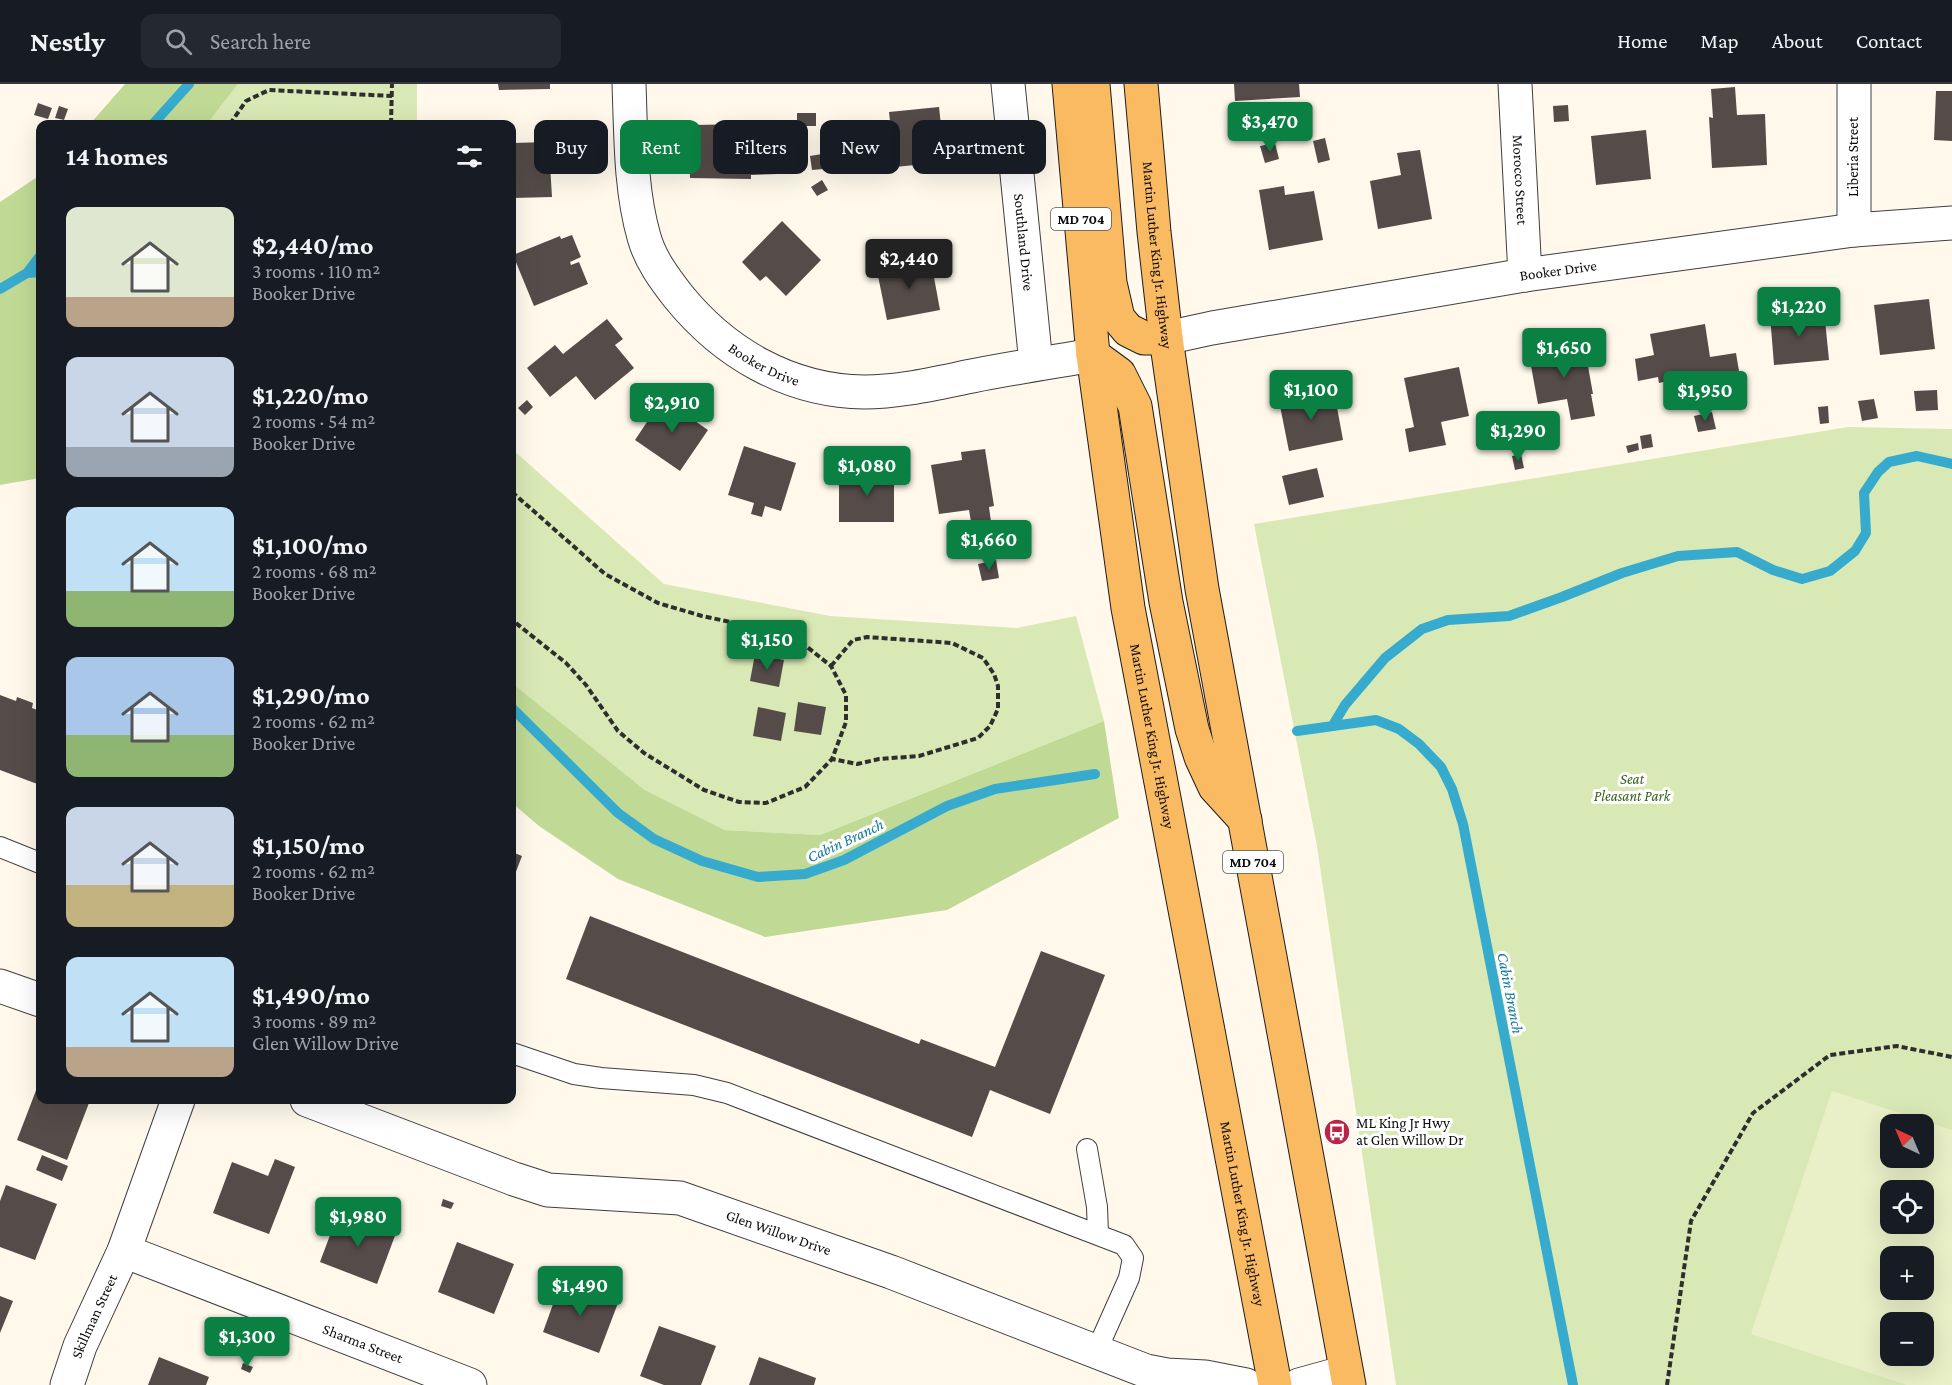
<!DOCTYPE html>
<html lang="en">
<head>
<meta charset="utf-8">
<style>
  body { margin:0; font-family:"Crimson Pro",serif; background:#242831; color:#f1f3f6; height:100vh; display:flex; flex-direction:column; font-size:22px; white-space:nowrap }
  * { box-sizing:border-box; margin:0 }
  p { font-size:20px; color:#9ea1a6 }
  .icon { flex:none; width:33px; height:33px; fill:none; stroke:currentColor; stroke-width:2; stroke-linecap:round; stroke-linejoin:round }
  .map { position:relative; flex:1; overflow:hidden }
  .panel { position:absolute; left:36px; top:36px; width:480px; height:984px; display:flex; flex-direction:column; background:#171b24; border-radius:12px; box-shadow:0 6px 24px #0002 }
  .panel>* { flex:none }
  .guide { position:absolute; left:534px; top:36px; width:570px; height:54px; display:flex; gap:12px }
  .needle { width:39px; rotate:316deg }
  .fabs { position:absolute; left:1880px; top:1030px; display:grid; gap:12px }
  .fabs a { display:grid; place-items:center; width:54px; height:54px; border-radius:12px; background:#171b24; box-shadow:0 6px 24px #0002; font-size:30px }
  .price { position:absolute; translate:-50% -51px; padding:0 14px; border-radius:6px; background:#0b8043; color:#fff; font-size:20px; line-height:39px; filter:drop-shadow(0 2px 3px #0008) }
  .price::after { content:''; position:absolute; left:50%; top:36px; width:18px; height:14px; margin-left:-9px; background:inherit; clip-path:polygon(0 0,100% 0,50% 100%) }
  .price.current { background:#222; color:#fff }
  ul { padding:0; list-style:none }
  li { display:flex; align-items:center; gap:18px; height:150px; padding:0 30px }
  li span { display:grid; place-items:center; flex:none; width:168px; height:120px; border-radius:12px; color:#555 }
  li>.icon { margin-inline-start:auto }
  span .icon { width:72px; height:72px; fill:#fffc; stroke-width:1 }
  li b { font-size:26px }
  h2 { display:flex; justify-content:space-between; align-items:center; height:72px; padding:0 30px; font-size:26px }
  .pill { padding:0 21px; border-radius:12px; background:#171b24; box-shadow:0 6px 24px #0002; font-size:21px; line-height:54px }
  .pill.current { background:#0b8043; color:#fff }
  header { display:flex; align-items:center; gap:36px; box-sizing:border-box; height:84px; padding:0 30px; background:#171b24; border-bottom:2px solid #363941 }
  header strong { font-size:28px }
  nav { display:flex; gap:33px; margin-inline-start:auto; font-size:21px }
  .search { width:420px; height:54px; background:#242831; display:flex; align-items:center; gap:15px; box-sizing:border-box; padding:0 21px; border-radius:12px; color:#9ea1a6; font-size:22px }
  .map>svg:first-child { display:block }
  .green { fill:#d9e9b5; fill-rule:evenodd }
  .forest { fill:#c0da95 }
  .pitch { fill:#e9f0c7; fill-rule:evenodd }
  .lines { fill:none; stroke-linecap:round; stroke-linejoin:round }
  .stream { stroke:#37abcd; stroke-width:10 }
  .building { fill:#554b49 }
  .service-casing { stroke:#3f3f3f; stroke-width:22 }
  .minor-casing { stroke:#3f3f3f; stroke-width:35 }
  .primary-casing { stroke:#1d1d1d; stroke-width:35 }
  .path { stroke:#2e2e2e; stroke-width:4; stroke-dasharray:6 3; stroke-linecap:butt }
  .service { stroke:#fff; stroke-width:20 }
  .minor { stroke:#fff; stroke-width:33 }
  .primary { stroke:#f9ba61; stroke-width:33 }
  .labels { text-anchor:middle; stroke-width:6; stroke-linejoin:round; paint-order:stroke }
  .shield { fill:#fff; stroke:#555; stroke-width:1.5 }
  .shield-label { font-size:14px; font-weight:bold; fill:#0c0c0c }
  .street-label { font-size:15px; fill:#0c0c0c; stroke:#fff }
  .park-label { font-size:15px; font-style:italic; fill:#38641d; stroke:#fff }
  .poi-label { font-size:15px; fill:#0c0c0c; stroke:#fff; text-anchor:start }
  .water-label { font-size:16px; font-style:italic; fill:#157a9e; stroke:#fff }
</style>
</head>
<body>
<header>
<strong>Nestly</strong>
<div class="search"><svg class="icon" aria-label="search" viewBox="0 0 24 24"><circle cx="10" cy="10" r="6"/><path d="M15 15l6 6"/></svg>Search here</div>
<nav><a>Home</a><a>Map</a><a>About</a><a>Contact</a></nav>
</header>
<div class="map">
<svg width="1952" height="1301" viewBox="0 0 1952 1301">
  <rect width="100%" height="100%" fill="#fff8eb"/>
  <path class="green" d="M238,0H417V40H207Z
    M1848,343L1952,345V1301H1396L1317,762L1254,440ZM1890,1041H1923V1074H1890ZM1890,1107H1923V1140H1890ZM1890,1173H1923V1206H1890ZM1890,1239H1923V1272H1890Z
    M512,365L664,500L830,532L1017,544L1076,532L1104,637L820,751L725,746L645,706L512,599Z"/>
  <path class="forest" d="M125,0H238L207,40H90Z
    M40,91V394L0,401V118Z
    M512,599L645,706L725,746L820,751L1104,637L1119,734L947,826L765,853L618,795L539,742L512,719Z"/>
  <path class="pitch" d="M1832,1007L1952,1046V1301H1907L1751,1250ZM1890,1041H1923V1074H1890ZM1890,1107H1923V1140H1890ZM1890,1173H1923V1206H1890ZM1890,1239H1923V1272H1890Z"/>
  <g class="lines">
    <path class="stream" d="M153,40L189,0
      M27,189L40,172
      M0,205L27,189L40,188
      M512,624L618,729L654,755L702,777L758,793L805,790L844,776L947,722L995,705L1095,690
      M1333,641L1345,621L1385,574L1422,545L1448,536L1509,532L1562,513L1622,489L1678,472L1737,468L1773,486L1802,495L1830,487L1855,467L1866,449L1864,409L1878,388L1889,378L1917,372L1952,380
      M1297,647L1376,636L1399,645L1419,660L1441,683L1452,705L1463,740L1573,1301"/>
  </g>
  <path class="building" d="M498,0H550V5L499,6Z
    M1234,0H1299L1300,13L1235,17Z
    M1735,3L1737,31L1765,30L1767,81L1712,84L1709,33L1713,34L1711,5Z
    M1936,7H1952V57L1934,56Z
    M38,19L52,24L48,35L34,31Z
    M1568,21L1569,37L1554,38L1553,22Z
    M59,22L68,25L64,36L55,34Z
    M939,23L945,78L895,83L889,28Z
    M797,29H816V42H797Z
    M750,40V69L779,68L778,90L751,91V95L690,94L689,68H701V65H693V41Z
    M1646,46L1651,95L1596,101L1591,52Z
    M1325,54L1330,76L1318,79L1313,57Z
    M549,58L556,59L558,80H550L552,113L512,114V59Z
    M1275,59L1279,75L1265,79L1260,62Z
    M841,65L843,79L830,81L828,66Z
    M1420,66L1432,135L1378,145L1370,97L1401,91L1397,69Z
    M822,70L823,85L812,86L810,72Z
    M822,96L828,106L817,112L811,103Z
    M1284,102L1285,111L1314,107L1323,156L1269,166L1259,106Z
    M782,137L821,176L786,212L766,192L760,197L742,178Z
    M572,151L581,173L570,178L571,181L579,178L588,200L534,222L513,171L560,152L561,155Z
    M931,177L940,226L887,236L877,187Z
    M1929,215L1935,265L1880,271L1874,221Z
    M1824,226L1829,276L1774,281L1770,231Z
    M607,235L623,255L615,261L634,284L595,316L576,292L550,313L527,284L555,261L563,270Z
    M1705,240L1710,273L1736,269L1743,311L1690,322L1685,293L1659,299L1658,293L1638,297L1635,275L1654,271L1650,250Z
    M1584,260L1593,310H1591L1595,332L1571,336L1567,315L1538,320L1529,271Z
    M1459,283L1469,332L1441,338L1446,361L1409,368L1405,345L1414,343L1404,294Z
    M1937,306L1938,326L1916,327L1914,307Z
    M1334,307L1343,356L1289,367L1279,317Z
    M663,314L674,323L678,317L687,324L684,329L687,331L690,326L699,332L695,337L708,346L680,387L635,356Z
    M1874,315L1878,334L1862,337L1858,317Z
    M527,316L533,323L525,331L518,324Z
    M1828,322L1829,339L1820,340L1818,323Z
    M1712,328L1716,345L1698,348L1694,332Z
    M1651,350L1653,363L1642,365L1640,352Z
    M1638,359L1639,366L1628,369L1626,362Z
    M744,362L796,379L781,427L765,422L762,433L751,430L754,419L728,411Z
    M985,365L994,422L989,423L992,445L973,449L969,426L939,430L931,381L962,376L961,368Z
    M1521,370L1524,384L1515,386L1512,372Z
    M1317,384L1324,413L1289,421L1282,392Z
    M839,388H894V438H839Z
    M988,459L989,470L976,472L975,460Z
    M996,476L999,494L982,497L978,480Z
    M755,570L784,576L779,603L750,597Z
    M0,611L16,617L17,613L33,619L32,624L40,627V701L0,686Z
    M798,618L826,623L821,651L794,647Z
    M758,623L786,629L781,657L753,652Z
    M512,768L522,772L512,798Z
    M590,832L919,960L921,955L995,983L1041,867L1105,891L1050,1030L990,1006L972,1053L566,895Z
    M40,996V1016H80L89,1019L67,1076L17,1056Z
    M42,1071L68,1082L62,1097L36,1086Z
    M275,1075L295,1083L269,1150L213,1129L232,1078L268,1092Z
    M6,1101L57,1120L35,1176L0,1163V1117Z
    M443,1115L454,1119L451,1125L441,1122Z
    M339,1127L396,1149L377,1200L320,1178Z
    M457,1158L514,1180L494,1230L438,1208Z
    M561,1198L618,1219L599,1269L543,1248Z
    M0,1212L13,1217L0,1249Z
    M659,1242L716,1262L701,1301H664L640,1292Z
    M159,1273L209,1293L206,1301H148Z
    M759,1273L816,1294L814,1301H749Z
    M243,1279L253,1283L250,1289L241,1285Z"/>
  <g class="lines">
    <defs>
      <path id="service" d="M0,763L40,779
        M512,969L574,990L601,994L694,1001L727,1009L1124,1161L1133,1174L1129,1194L1096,1268
        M1087,1065L1097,1123L1098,1150"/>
      <g id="minor">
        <path id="s1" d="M629,0C631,51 630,104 644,153C650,175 664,194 678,212C724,269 789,307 864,308C900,308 937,299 972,292C1012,284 1052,278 1093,271"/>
        <path id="s2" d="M1008,0L1036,280"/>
        <path id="s3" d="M1515,0L1525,191"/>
        <path d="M1854,146V0"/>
        <path id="s4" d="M1166,254L1212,244L1525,191L1854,146L1952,139"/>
        <path d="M0,902L40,916"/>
        <path id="s5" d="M307,1016L514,1095L548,1106L680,1114L891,1188L1146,1287L1167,1291L1205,1293L1246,1301"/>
        <path id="s6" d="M124,1167L470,1301"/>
        <path id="s7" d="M67,1301L80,1262L124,1167L178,1016"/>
        <path d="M1299,1301L1346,1288"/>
      </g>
      <g id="primary">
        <path id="s8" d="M1069,0L1093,271L1128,524L1275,1301"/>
        <path d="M1093,0L1110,199L1118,234L1128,246L1144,254H1166"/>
        <path id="s9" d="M1141,0L1154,148L1166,254L1202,505L1349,1301"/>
        <path d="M1093,271L1119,290L1135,322L1166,518L1192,645L1201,673L1215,703L1245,736"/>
      </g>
    </defs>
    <use href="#service" class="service-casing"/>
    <use href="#minor" class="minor-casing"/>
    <use href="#primary" class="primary-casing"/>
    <path class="path" d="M230,40L246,17L269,6L392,12
      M391,40L392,0
      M512,408L605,490L658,519L702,532L778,548L801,558L831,582L846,611V638L832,675L805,703L766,719L739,718L704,706L644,669L618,647L586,601L566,579L512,536
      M831,582L853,556L867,553L952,559L983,574L994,590L998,602V625L990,642L978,654L919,672L879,675L857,680L832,675
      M1667,1301L1691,1137L1753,1029L1830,971L1897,962L1952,973"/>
    <use href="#service" class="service"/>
    <use href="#minor" class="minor"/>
    <use href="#primary" class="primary"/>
  </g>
  <defs>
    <symbol id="bus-disc" viewBox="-11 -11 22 22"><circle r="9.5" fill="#bc2445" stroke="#fff"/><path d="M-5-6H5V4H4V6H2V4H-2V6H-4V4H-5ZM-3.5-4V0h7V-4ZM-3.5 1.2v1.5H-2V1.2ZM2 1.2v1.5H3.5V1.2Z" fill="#fff"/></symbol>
  </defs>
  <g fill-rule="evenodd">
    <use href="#bus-disc" x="1322" y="1033" width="30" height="30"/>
  </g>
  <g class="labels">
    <g class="shield">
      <rect x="1051" y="124" width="60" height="22" rx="4.5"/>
      <rect x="1223" y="767" width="60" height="22" rx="4.5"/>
    </g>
    <g class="shield-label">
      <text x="1081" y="140">MD 704</text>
      <text x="1253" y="783">MD 704</text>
    </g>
    <g class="street-label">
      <text transform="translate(1853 73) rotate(-90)" y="5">Liberia Street</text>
      <text dy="5" stroke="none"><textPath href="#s3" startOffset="96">Morocco Street</textPath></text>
      <text dy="5" stroke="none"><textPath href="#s2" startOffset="159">Southland Drive</textPath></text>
      <text dy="5" stroke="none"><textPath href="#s9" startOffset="172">Martin Luther King Jr. Highway</textPath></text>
      <text dy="5" stroke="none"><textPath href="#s4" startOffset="398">Booker Drive</textPath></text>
      <text dy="5" stroke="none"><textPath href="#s1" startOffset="334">Booker Drive</textPath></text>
      <text dy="5" stroke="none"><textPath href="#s8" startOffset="658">Martin Luther King Jr. Highway</textPath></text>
      <text dy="5" stroke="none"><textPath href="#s8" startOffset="1144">Martin Luther King Jr. Highway</textPath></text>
      <text dy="5" stroke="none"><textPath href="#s5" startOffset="494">Glen Willow Drive</textPath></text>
      <text dy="5" stroke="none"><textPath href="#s7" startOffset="74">Skillman Street</textPath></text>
      <text dy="5" stroke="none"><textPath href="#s6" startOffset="256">Sharma Street</textPath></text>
    </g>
    <g class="park-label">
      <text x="1632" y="700">Seat<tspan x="1632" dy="17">Pleasant Park</tspan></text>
    </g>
    <g class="poi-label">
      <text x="1356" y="1044">ML King Jr Hwy<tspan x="1356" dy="17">at Glen Willow Dr</tspan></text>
    </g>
    <g class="water-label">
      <text transform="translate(845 756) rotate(-25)" y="6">Cabin Branch</text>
      <text transform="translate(1511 909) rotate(79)" y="6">Cabin Branch</text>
    </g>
  </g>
</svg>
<div class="fabs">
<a><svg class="needle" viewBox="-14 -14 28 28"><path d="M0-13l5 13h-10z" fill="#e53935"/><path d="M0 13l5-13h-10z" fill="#9ea1a6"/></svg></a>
<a><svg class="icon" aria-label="locate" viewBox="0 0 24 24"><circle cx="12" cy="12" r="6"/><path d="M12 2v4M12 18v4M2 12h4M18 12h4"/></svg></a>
<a>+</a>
<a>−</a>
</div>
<b class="price" style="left:1270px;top:69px">$3,470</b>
<b class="price current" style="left:909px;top:206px">$2,440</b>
<b class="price" style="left:1799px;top:254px">$1,220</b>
<b class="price" style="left:1564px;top:295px">$1,650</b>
<b class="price" style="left:1311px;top:337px">$1,100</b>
<b class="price" style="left:1705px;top:338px">$1,950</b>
<b class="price" style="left:672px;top:350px">$2,910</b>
<b class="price" style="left:1518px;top:378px">$1,290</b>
<b class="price" style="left:867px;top:413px">$1,080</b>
<b class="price" style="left:989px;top:487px">$1,660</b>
<b class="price" style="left:767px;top:587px">$1,150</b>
<b class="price" style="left:358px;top:1164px">$1,980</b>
<b class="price" style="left:580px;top:1233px">$1,490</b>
<b class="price" style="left:247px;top:1284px">$1,300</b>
<div class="guide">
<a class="pill">Buy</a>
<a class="pill current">Rent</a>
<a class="pill">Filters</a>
<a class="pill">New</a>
<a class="pill">Apartment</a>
</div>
<section class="panel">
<h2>14 homes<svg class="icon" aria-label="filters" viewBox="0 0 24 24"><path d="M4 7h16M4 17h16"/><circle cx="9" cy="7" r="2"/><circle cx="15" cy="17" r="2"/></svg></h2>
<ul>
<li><span style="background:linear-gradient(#dfe7d0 75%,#b9a48a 0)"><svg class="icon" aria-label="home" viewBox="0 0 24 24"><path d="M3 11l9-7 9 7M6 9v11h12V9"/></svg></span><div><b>$2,440/mo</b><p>3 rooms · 110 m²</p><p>Booker Drive</p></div></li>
<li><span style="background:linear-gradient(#c9d6e8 75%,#9aa5b1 0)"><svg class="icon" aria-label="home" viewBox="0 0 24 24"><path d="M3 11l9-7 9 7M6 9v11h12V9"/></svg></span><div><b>$1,220/mo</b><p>2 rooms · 54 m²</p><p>Booker Drive</p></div></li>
<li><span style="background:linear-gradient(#bfe0f5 70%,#8fb573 0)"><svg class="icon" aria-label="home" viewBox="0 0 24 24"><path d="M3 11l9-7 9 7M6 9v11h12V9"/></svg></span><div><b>$1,100/mo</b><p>2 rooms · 68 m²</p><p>Booker Drive</p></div></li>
<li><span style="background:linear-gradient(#a9c7e8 65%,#8fb573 0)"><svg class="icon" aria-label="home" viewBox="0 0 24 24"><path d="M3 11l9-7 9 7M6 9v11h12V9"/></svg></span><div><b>$1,290/mo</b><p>2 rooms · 62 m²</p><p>Booker Drive</p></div></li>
<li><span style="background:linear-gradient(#c9d6e8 65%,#c2b280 0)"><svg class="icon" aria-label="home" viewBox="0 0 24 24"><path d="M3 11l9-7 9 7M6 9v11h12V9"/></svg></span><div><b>$1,150/mo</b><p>2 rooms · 62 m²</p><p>Booker Drive</p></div></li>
<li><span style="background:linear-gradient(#bfe0f5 75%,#b9a48a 0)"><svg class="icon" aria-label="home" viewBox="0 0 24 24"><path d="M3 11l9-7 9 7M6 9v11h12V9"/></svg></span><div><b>$1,490/mo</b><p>3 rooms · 89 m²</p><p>Glen Willow Drive</p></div></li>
</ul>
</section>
</div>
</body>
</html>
